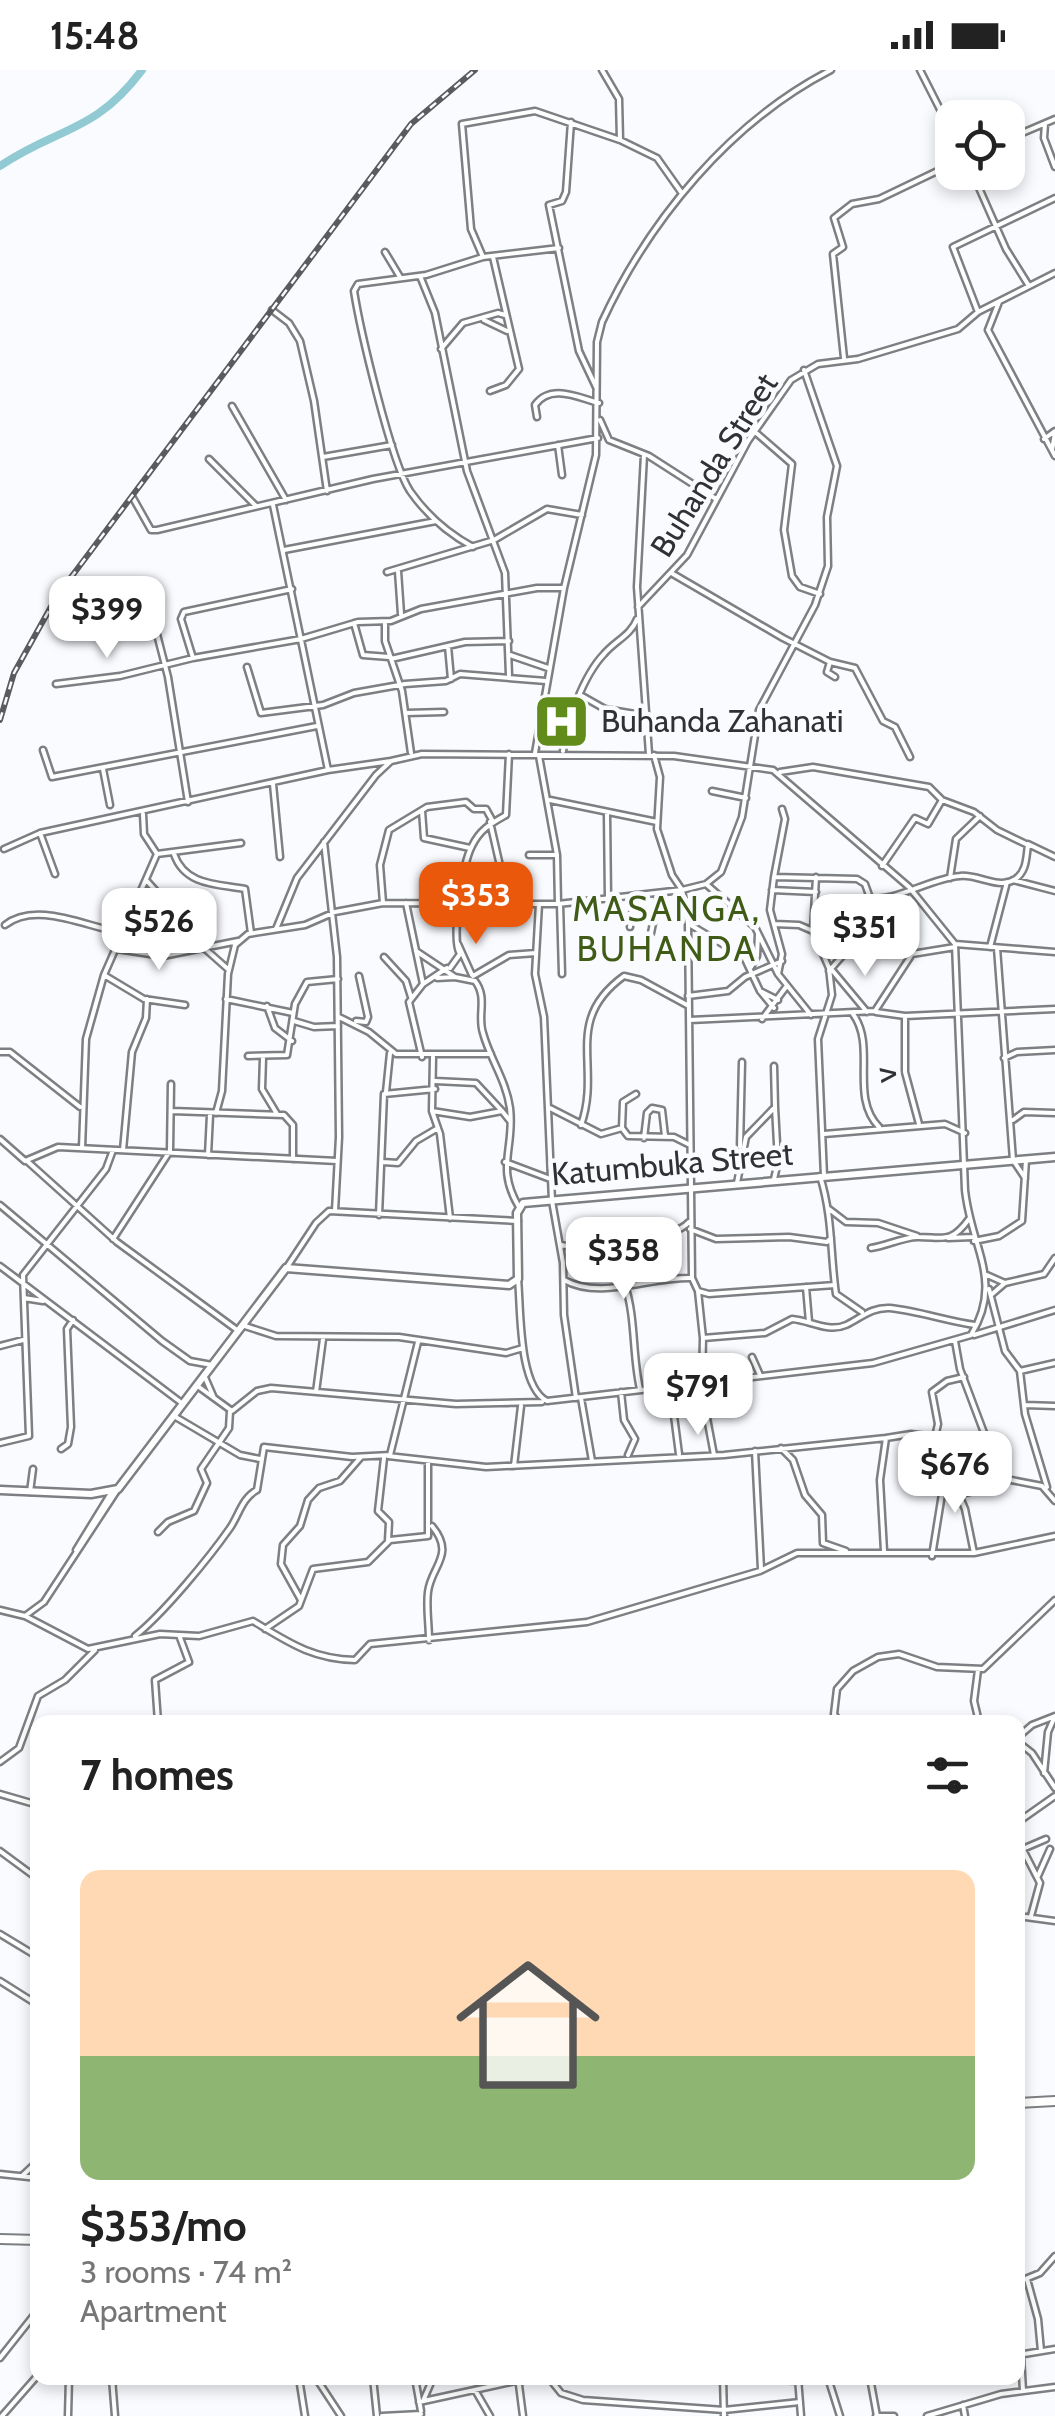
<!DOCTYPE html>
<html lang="en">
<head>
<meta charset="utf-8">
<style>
  body { margin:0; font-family:Cabin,sans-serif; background:#f2f2f2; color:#222; height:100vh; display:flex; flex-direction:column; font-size:38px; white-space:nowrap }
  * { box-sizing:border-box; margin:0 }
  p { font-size:32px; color:#767676 }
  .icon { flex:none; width:55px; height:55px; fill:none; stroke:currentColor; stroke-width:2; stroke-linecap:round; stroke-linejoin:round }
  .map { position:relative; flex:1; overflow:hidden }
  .side { position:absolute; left:30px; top:1645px; width:995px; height:670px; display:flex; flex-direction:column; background:#fff; border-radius:20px; box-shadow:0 5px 15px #0003 }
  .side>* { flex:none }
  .controls { position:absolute; left:935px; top:30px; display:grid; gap:20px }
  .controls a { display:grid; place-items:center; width:90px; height:90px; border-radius:20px; background:#fff; box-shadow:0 5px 15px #0003; font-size:50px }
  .price { position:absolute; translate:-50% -85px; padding:0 22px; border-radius:20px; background:#fff; color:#222; font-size:32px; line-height:65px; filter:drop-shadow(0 2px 5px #0008) }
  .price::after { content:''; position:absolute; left:50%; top:60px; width:30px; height:22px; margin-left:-15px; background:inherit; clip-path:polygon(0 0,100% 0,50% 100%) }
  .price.on { background:#ea580c; color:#fff }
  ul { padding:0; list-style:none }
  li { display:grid; align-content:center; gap:20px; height:530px; padding:0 50px }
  li span { display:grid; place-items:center; height:310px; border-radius:20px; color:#555 }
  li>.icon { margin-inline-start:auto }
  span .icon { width:180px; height:180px; fill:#fffc; stroke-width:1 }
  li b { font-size:42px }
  h2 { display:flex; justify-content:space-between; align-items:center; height:120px; padding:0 50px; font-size:42px }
  .status { display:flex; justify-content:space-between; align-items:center; height:70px; padding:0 50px; background:#fff; direction:ltr }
  .status svg { height:28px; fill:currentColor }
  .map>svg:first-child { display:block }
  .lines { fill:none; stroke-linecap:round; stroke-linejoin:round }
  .river { stroke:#91cad3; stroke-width:8 }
  .street-casing { stroke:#7d7f82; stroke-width:9 }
  .secondary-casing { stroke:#7d7f82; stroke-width:11 }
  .primary-casing { stroke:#7d7f82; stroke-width:12 }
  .street { stroke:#fff; stroke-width:4 }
  .secondary { stroke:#fff; stroke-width:6 }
  .primary { stroke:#fff; stroke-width:8 }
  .rail-casing { stroke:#5a5b5d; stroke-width:6 }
  .rail { stroke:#f9fbff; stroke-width:2.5; stroke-dasharray:8; stroke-linecap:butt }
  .labels { text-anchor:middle; stroke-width:9; stroke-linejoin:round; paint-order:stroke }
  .street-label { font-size:32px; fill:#313133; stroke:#f9fbff }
  .poi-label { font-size:32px; fill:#313133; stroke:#f9fbff; text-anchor:start }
  .neighbourhood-label { font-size:35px; letter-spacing:2.5px; fill:#405b16; stroke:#f9fbff }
</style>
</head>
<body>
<div class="status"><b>15:48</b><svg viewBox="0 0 49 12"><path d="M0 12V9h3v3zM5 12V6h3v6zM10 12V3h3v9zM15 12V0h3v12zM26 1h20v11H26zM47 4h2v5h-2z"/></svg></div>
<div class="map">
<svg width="1055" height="2346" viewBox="0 0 1055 2346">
  <rect width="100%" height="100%" fill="#f9fbff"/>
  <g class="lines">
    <path class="river" d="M0,96C58,57 95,63 142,0"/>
    <defs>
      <path id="street" d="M602,0L619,29L620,70L657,88L681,122
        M920,0L952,63
        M571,52L566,122L562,131L549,135L579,281L596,317
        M1045,54L1044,68L1055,97
        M1008,69L1055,49
        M972,102L1006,179L1029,216
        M385,182L400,207
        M483,187L471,159L462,54L535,41L620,70
        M420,206L435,243L467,401L505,503L509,605
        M999,232L988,260L1055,386
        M272,240L289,253L300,271L314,331L327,421
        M978,242L953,177L1055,128
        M484,250L507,261
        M441,279L463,253L498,243L505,245
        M844,288L833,184L843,177L834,148L852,134L879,129L952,94
        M490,321L506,315L519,299L493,187
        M232,336L286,430
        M537,347L535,335C551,313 579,328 599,333
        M600,350L609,370L649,386L716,429
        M754,361L792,394L784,460L792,506L800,517L820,524
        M1044,369L1055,361
        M558,375L562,405
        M1052,380L1055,363
        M644,385L637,517L649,684
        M323,387L392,375
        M209,389L255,435
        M133,428L151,460H157L373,409L598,368
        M273,435L328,700
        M473,477C449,464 426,444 410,421C391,392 360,259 354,221L358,214L426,205L483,187L559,178
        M284,480L436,451
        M398,501L401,544
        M387,502L494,470L547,439L582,445
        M673,504L783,568L830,592L855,598L883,651L895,657L910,687
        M149,533L168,607L188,732
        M638,537L687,485L748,371L791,310L818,294L858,289L958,259L978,242L1055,203
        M385,552V571L402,621L411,683
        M354,553L363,585L389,587
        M448,576L451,609
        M510,585L548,598
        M193,588L181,549L184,542L292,519
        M391,589L465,572L509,571
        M830,592L827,602L835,607
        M247,597L261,643L323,635L354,623L405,614L446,611L460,604L546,611
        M56,614L120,606L193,588L301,569L358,552L391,551L421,539L537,518H564
        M582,626L605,639L647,646
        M406,643L444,642
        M43,680L52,707L317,656
        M563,681C567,652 583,606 604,584C615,571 631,565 637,549
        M535,683L564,518L596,385L597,272L602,252C649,150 730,52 831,0
        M654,685L660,707L657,759L672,805L682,820L688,854L692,1208L698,1221L709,1224L835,1215
        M539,686L557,785L558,834
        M103,699L110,735
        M780,702L813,697L929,717L942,730L974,742L997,760L1028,775C1026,788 1027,802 1014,810C997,819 978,804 960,806C931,808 893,833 870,828L865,814L857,809L774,807L770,840L782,884L778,904L811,945
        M273,714L280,787
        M712,721L746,728
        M550,730L657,752
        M422,741L424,768L470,778
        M143,744L144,764L157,784
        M607,744L608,829
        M490,752L509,835
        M40,763L55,804
        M324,772L337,887L339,1067L335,1141
        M1028,774L1055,787
        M4,779L40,763L328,700L391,691
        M174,784C185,816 218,814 245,819L251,863
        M529,785H557
        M882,796L915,748L928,754L942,730
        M774,807L785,749L782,739
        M950,808L956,769L980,746
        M1013,810L1055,821
        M147,811L173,840
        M706,814L755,857L778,904
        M772,820L816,822
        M383,833L380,795L389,760L427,737L466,732L474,739H486L492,750
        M406,833L423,914L409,932L422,987
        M539,834L535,904L544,947L552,1131L563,1193L564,1245L576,1328
        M560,834L562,904
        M814,852L841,856L844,884L829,901
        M689,854L744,887L760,921L774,938
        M774,854L799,855L813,861L829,898L832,925L818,969L824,1106
        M5,855C37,830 88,858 124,863
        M630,857L635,825
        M276,859L297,808L376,705L391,691L422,684L674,686L773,700L909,817L955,874L1055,882
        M813,861L816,807
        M651,863L659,824
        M458,874L472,905
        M203,877L229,900
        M990,877L1007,812
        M997,878L1013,1090L1025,1108
        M117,879L163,886L238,871
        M416,881L455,907L475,911C488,928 477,945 483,963C490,989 506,1010 510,1038C515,1079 495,1097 519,1137
        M384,887L406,911L411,927
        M751,897L757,886L758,864
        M450,898L460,884C451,870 462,794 472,776C480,759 492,753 506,745L509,684
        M832,900L867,942
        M104,905L144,929L185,935
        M473,906L509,885L536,883
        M437,908L455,907
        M423,914L447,898
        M760,921L778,930
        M688,926L728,921L745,907L782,891
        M226,929L293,943
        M267,936L275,958L292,971
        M876,942L905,946L1055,939
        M853,944C877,977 849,1026 879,1057
        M905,946V1002L919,1054
        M339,947L369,962L396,984H491
        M762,949L786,917
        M690,950L875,941L912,884L955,877
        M294,951L314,957L338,956
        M356,951L366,952L368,947L359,906
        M0,982H10L80,1037
        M248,986L287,985L295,934L307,912L338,909
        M433,987L432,1041L440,1064L450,1148
        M263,988L262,1019L277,1044
        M1004,988L1017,982L1055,980
        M435,1011L476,1013L502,1041
        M386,1022L390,983
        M636,1024L623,1032L622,1058L628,1066L674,1067L688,1074
        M550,1038L601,1064L622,1058
        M172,1041L284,1045L293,1055V1089
        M432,1041L470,1047L502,1041L510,1051
        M216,1043L222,1021L228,904L235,875L248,864L305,855L335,842L383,833L558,834L682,820L706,814L721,802L742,747L759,640L815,535L828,496L827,447L837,396L804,300
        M1013,1050L1024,1042L1055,1043
        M581,1055C602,996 562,951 624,906L641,910L687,935
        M824,1064L945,1054L965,1063
        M644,1068L647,1043L652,1038L662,1040L665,1066
        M0,1069L25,1091L58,1077L337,1091
        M740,1077L742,992
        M82,1078L86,969L104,905L157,784L241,773
        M123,1080L132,982L146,948L147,929
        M208,1085L210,1045
        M27,1091L117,1172L237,1260
        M383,1092L398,1093L416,1071L438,1058
        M505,1092L553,1110
        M820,1106C833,1148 830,1182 836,1224L862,1242
        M774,1109L778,1092L775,1037
        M737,1113L746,1067L775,1037L774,996
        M0,1135L162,1271L190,1291L212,1295
        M829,1139L846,1152L878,1153L917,1166
        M379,1145L384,1024L435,1019
        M690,1159L716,1169L789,1167L827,1172L831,1168
        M948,1168L973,1167
        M113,1169L170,1081L171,1014
        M974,1171L999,1166L1022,1151L1026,1090
        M561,1175C586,1181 674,1170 689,1152
        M871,1178C886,1176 906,1166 919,1167C943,1167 951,1174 969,1149
        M0,1196L183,1334
        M287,1197L316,1153L329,1141L518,1151
        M987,1205L1005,1213
        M518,1209C521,1239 518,1316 547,1331L873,1293L971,1265C1004,1211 971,1178 965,1120L955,874
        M564,1210C600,1230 649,1207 691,1208
        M625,1215C636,1249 632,1284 640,1319
        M806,1217L809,1252
        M989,1219L1005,1281L1020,1301L1055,1293
        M698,1221L703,1268L702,1311
        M991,1225L1005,1213L1044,1204L1055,1188
        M24,1228L43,1231
        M245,1256L276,1266L399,1267L506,1283L523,1278
        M974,1265L1055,1240
        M703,1268L765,1263L792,1249C809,1250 828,1263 846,1255C861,1248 871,1237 890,1238C919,1241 946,1251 975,1255
        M955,1271L960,1299L1001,1408L1042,1416L1055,1431
        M0,1276L23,1270
        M752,1287L760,1305
        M1020,1301L1025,1344L1047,1417
        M204,1305L214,1328
        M700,1311L714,1385
        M670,1315L679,1384
        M199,1317L232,1341L257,1321L271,1318L456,1334L542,1332
        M316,1322L323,1269
        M621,1322L624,1350L635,1369L628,1385
        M581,1328L592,1391
        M1025,1335L1055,1336
        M174,1346L240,1385L260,1389
        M935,1367L938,1354L932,1322L947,1311L964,1307
        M0,1373L29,1366L23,1205L106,1099L113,1080
        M781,1378L793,1390L805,1425L822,1445L823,1473L846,1481
        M61,1379L68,1374L71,1357L67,1259L73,1250
        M755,1381L761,1499
        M388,1386L486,1397L724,1385L886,1368
        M384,1388L378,1441L389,1452L388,1471
        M514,1396L521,1336
        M30,1422L33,1399
        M960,1424L991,1417L1000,1408
        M158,1462L168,1452L194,1441L207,1413L201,1399L229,1358L230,1341
        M76,1480L111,1423
        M884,1481L880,1410L886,1368L911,1364L935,1367L965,1439L974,1483
        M932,1486L947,1393
        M301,1530L281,1494L283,1475L300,1456L308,1430L319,1418L340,1411L361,1387
        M0,1540L25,1546L88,1579L160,1564L199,1566L253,1551C288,1572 312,1589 355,1590L370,1574L587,1552L760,1501L797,1483H974L1055,1466
        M25,1546L44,1532L118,1419
        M265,1559L299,1536L313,1499L368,1492L390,1470L428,1466V1391
        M135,1566C163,1544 209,1488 230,1458C239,1445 242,1428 257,1420L264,1377L352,1387L390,1385L418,1272
        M429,1570C429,1554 426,1537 428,1522C431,1496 456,1485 432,1456
        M978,1600L974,1631L979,1652
        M158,1652L155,1610L189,1592L179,1565
        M839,1652L834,1644L837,1619L853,1601L878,1587L899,1584L937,1597L983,1599L1055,1530
        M1018,1667L1032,1655L1055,1646
        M1018,1672L1032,1683L1055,1718
        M0,1692L19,1678L38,1626L65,1610L95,1580
        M1044,1703L1048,1662L1055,1646
        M0,1724L38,1735
        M1018,1752L1055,1726
        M1018,1770L1040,1813L1031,1846
        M0,1781L38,1809
        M1018,1781L1046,1769
        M1038,1806L1050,1779
        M1018,1846L1055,1851
        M0,1864L38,1887
        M0,1911L38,1935
        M0,2104L38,2108
        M22,2106L38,2091
        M1027,2209L1038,2249L1041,2281
        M1018,2212L1040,2203L1055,2186
        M1018,2285L1055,2279
        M1021,2286L1023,2321
        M0,2288L38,2240
        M112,2308L115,2346
        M316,2308L341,2346
        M373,2308L377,2346
        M415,2308L421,2341
        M522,2308L519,2315L523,2346
        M549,2308L561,2323L583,2330L724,2340L800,2332
        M723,2308L724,2346
        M732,2308L798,2311
        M798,2308L801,2346
        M828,2308L840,2346
        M870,2308L877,2346
        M69,2310L299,2308L305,2346
        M475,2320L490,2346
        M423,2331L433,2308
        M419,2332L520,2310
        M963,2335L965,2346
        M2,2346L38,2305
        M68,2346L69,2308
        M382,2346L421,2344
        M876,2346H894
        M927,2346L1001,2324L1055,2317"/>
      <path id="secondary" d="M0,1420L91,1424L118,1419L286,1198L509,1215L518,1209L517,1143L523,1133L1055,1087"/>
      <path id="primary" d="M1018,2033L1055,2031
        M0,2169L38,2170"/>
    </defs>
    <use href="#street" class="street-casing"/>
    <use href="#secondary" class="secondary-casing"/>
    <use href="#primary" class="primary-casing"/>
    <use href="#street" class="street"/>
    <use href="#secondary" class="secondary"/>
    <use href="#primary" class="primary"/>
    <defs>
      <path id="rail" d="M0,650L14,603L57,526L411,54L475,0"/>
    </defs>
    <use href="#rail" class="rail-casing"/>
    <use href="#rail" class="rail"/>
  </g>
  <defs>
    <symbol id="hospital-square" viewBox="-11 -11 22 22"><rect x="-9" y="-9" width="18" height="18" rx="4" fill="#618b1a" stroke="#f9fbff"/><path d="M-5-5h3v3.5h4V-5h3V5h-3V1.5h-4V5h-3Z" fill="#fff"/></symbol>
  </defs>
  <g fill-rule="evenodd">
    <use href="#hospital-square" x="530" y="620" width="63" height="63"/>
  </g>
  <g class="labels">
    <g class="street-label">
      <text transform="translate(714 395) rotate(-58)" y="11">Buhanda Street</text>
      <text transform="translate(885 1005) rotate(-97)" y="11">v</text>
      <text transform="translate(672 1094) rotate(-5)" y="11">Katumbuka Street</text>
    </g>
    <g class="poi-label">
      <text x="601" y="662">Buhanda Zahanati</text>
    </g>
    <g class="neighbourhood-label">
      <text x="667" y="851">MASANGA,<tspan x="667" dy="40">BUHANDA</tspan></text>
    </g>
  </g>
</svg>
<div class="controls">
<a><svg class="icon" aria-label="locate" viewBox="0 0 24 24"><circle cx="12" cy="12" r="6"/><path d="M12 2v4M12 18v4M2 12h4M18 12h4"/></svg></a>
</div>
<b class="price" style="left:107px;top:591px">$399</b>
<b class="price on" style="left:476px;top:877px">$353</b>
<b class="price" style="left:159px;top:903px">$526</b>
<b class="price" style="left:865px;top:909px">$351</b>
<b class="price" style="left:624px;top:1232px">$358</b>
<b class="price" style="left:698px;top:1368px">$791</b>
<b class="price" style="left:955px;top:1446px">$676</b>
<section class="side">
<h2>7 homes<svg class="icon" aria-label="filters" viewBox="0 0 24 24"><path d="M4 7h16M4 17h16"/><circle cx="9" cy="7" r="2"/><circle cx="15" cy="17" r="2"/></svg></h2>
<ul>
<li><span style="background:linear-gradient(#ffd9b3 60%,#8fb573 0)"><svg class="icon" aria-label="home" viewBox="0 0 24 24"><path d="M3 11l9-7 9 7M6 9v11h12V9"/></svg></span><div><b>$353/mo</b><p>3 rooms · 74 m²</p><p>Apartment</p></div></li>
</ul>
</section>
</div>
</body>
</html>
